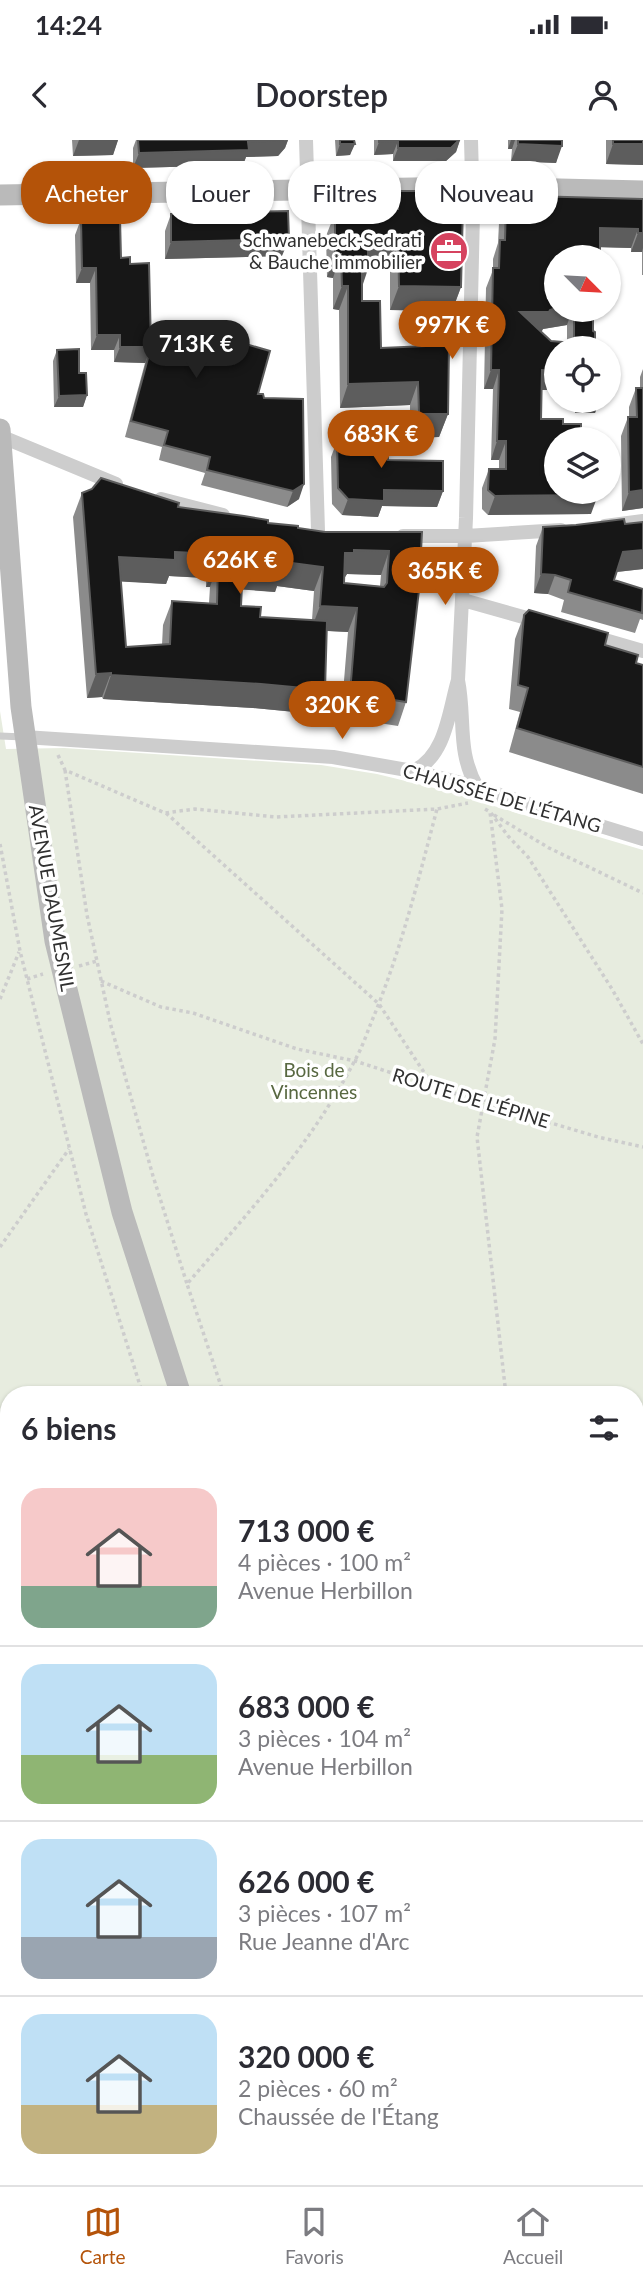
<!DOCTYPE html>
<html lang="fr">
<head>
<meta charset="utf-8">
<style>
  body { margin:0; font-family:Lato,sans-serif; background:#f7f7f7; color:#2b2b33; height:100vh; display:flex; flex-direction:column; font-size:26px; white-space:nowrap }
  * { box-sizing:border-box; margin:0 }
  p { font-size:23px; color:#7c7c81 }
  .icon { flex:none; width:38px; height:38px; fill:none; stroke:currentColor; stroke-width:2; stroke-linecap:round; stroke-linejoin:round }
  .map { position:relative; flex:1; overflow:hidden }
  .details { position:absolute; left:0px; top:1246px; width:644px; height:800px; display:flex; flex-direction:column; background:#fff; border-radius:28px 28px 0 0; box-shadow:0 2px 5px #0004 }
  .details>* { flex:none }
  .guide { position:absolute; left:21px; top:21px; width:602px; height:63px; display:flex; gap:14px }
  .needle { width:46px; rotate:114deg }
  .tools { position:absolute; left:544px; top:105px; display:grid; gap:14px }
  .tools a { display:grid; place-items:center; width:77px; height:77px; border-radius:50%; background:#fff; box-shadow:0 2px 5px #0004; font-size:35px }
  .price { position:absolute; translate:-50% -60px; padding:0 16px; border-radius:24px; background:#b45309; color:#fff; font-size:23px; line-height:46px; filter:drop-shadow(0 2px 4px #0008) }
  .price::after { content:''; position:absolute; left:50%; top:42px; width:21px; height:16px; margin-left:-10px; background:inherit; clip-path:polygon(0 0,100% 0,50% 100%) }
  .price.selected { background:#222; color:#fff }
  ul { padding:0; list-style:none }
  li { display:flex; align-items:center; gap:21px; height:175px; padding:0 21px }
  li+li { border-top:2px solid #e1e1e2 }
  li span { display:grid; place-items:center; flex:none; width:196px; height:140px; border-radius:21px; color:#555 }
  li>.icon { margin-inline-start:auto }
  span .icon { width:84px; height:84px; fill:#fffc; stroke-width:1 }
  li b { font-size:30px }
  h2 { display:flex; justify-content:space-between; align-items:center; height:84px; padding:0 21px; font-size:30px }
  .chip { padding:0 24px; border-radius:28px; background:#fff; box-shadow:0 2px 5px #0004; font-size:24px; line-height:63px }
  .chip.selected { background:#b45309; color:#fff }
  .status { display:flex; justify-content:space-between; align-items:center; height:49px; padding:0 35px; background:#fff; direction:ltr }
  .status svg { height:19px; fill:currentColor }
  header { display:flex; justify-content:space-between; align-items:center; height:91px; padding:0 21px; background:#fff; font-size:32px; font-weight:600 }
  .menu { display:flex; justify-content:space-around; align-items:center; height:98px; border-top:2px solid #e1e1e2; background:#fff; font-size:19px; color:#7c7c81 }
  .menu a { display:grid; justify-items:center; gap:4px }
  .menu .selected { color:#b45309 }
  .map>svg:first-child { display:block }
  .green { fill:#e7ecdf; fill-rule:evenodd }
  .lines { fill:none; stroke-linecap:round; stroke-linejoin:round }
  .path { stroke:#cdcdcd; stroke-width:3.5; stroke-dasharray:3.5 3.5; stroke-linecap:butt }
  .lane { stroke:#cdcdcd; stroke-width:7 }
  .street { stroke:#cdcdcd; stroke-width:14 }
  .secondary { stroke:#bababa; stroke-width:21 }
  .wall { fill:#8b8b8b; fill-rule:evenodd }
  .shaded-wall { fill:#5d5d5d }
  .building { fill:#171717; stroke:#5d5d5d; stroke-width:2; fill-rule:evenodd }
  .labels { text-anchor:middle; stroke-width:7; stroke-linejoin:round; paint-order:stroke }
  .poi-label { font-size:19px; fill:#303030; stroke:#fff; text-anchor:end }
  .street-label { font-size:19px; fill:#303030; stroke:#fff }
  .park-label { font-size:19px; fill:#586841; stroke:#fff }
</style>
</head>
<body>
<div class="status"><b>14:24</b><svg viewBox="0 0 49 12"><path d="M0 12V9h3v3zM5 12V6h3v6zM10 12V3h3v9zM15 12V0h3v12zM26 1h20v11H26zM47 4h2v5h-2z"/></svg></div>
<header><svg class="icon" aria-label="back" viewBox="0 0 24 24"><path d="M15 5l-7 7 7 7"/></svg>Doorstep<svg class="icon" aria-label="person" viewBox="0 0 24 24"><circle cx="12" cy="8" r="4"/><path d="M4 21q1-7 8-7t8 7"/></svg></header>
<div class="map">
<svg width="643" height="2045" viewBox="0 0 643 2045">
  <rect width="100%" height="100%" fill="#fff"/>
  <path class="green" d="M0,571L6,609L64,608L321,625L377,634L487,661V664L643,710V2045H0ZM9,1255H635V2037H9Z"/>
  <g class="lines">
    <path class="path" d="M58,615L65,630L165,673L195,669L276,677L437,669L468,663
      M65,630L87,775L111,886L153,1036L187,1144
      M485,669L490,672L502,769L495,899L477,997L506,1255
      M166,673L379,864L433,946
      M491,673L508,696L528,717L612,849L643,904
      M494,675L549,708L643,753
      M0,704L20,811L86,1074L143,1255
      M79,826L97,821
      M27,839L43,834
      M101,841L161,867L193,873L297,909L355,921L484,963L598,997L643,1007
      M0,859L19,812
      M0,1107L69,1009
      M224,1255L187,1144C248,1073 310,1006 354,922C361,910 366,896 371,883C400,814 418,741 437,669
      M635,1369L643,1367
      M0,1444L9,1443
      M635,1448L643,1452
      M635,1485L643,1487
      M2,1600L9,1625
      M635,1659L643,1657
      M635,1812L643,1824
      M0,1938L9,1906
      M348,2037L349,2045
      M423,2037L424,2045
      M516,2037L519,2045
      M36,2045L37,2037"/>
    <path class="lane" d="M0,596L24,597"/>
    <path class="street" d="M306,0L318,391
      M0,296L116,344
      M161,359L223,375
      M605,386L643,381
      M403,396H466L561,390
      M463,460L541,482
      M591,496L643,511
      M458,540L466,378L473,73L471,0
      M24,597L333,617L413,631L461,643L643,699
      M413,631C446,617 449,570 458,540C466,580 456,611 478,649"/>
    <path class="secondary" d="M0,55L471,47L643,51
      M0,289L21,567L55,801L122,1072L181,1255
      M382,2037V2045"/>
  </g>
  <path class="wall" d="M72,0H118L113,15L73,16Z
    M136,0H288L285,8L278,16L246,17L243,25L133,28V8Z
    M335,0H354L350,15L336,16Z
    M374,0H460L456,12L446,21H393V14L374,15Z
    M508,0H562L556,23L511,21L512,9H508Z
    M606,0H643V25L606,24Z
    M398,51L461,147L452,171L390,170V122H368L362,146V161L381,208L449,205L448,274L439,297L410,298V265L340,268L339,170L333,169V138L327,137L326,96L335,73L359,72L360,69H391Z
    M529,56L643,59V135H642V112H631V108L600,107L556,170H594L593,174V191L595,208H556V250H542L541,279L556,299L591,374L488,375L482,369V348L489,329H499V320H491L493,249H484L486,148L493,130V119L498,103L499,83L508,59H528ZM567,185V202L551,201L541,191L543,189Z
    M171,74L282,116L165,119V91Z
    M81,79L121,118L130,124L151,205L232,223L239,202L258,254L264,258L299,359L287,367L201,345L205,333L159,320L162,307L125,297L145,223L114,222V210H91L90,143H76L75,95Z
    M57,210L79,233L87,255L83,267H54L53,221Z
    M643,229V368L622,371L621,296L628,277H629V267L636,248H640V237Z
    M575,261H599L595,273H575Z
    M348,294L388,320L443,351L437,367L382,366L378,377L342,375L332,364L331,317L337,301H345Z
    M82,353L178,367L298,388L325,392H422L406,562L398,586L341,577L348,492L327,491L325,550L316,574L253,568L103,559L102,557L87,558L73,377ZM347,434L381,435L380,446L344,443V437H345ZM169,436L206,438V447H210L209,463L172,461L163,485L162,505L126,507L121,441L166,444ZM277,446L314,451L312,480L260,477L241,466L242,449L275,452Z
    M643,382V429L617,432L614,440L643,449V480L640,479L635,493L561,472L564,460L548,454L534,453L536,406L543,387L625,384Z
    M524,475L605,505L636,523L643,525V654L509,612L520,572L509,569L515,499Z"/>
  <path class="shaded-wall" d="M79,0H118L113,15L73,16Z
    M288,0L285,8L278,16L246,17L243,25L133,28L139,13L248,2Z
    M460,0L456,12L446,21H393L398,8Z
    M511,0H515L512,9H508Z
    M398,1L393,14L374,15L379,2Z
    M340,4H355L350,15L336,16Z
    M518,4L562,6L556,23L511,21Z
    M613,4H643V25L606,24Z
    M600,88L638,89L631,108L593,107Z
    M638,93H643V108L642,112H631Z
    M398,98L390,122L359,123L368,99Z
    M289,99L282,116L165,119L171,102Z
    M335,114H341L333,138L327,137Z
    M82,128H96L90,143H76Z
    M362,129H368L360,153Z
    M342,146H348L339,170L333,169Z
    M399,146L461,147L452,171L390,170Z
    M556,168V170H572L567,185L543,189L542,191H513L520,172Z
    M97,195H120L114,210H91Z
    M120,207H151L145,223L114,222Z
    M491,230H499L493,249H484Z
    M542,230L556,231V250H535Z
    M418,242L410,265L340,268L348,244Z
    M87,255L83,267H54L59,256Z
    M579,261H599L595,273H575Z
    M419,274H448L439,297L410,298Z
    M497,301H506L499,320H491Z
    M304,344L299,359L287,367L293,351Z
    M384,350L443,351L437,367L382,366L378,377L342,375L348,359Z
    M643,350V368L622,371L629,352Z
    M598,355L591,374L488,375L495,356Z
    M354,410L389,411L381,435L347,434L345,437H336L345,413Z
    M643,410V429L616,432L623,412Z
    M175,412L215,414L206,438L169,436L166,444L111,441L119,417Z
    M285,422L323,427L314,451L277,446L275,452L235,449L243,425Z
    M214,423H218L210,447H206Z
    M541,434L555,435L548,454L534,453Z
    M320,466L357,468L348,492L311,490Z
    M111,533L102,557L87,558L96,534Z
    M111,535L261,544L325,550L316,574L253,568L103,559Z"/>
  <path class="building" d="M138,0H284L248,2L249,10L139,13Z
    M340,0H354L355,4H340Z
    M379,0H459L451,8H398V1L379,2Z
    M518,0H562V6L518,4Z
    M613,0H643V4H613Z
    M398,51H449L463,65L461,147L399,146L398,98L368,99V129H362V161H380L381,208L449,205L448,274H419L418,242L348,244V146H342L341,114H335V73L360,72V69H398Z
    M529,56L643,59V93H638V89L600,88V117H556V168L550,170L549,172H520L551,201L574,203V170H593V191L595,192V208H556V231L542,230L541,279H563V284H581V299H556V352H598V355L495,356L488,350L489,329H506V301H497L499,230H491L493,128H499L500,100H505L506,64H508V59H529Z
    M288,71L289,99L171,102V74Z
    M120,78L121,118L130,117V124L149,123L151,206L152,201L234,223L239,202L270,211L258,254H263L264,258L303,259L304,344L293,351L207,330L210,317L164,305L168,291L131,281L151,207H120V195H97L96,128H82L81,79Z
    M79,209V233H86L87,255L59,256L57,210Z
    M636,248H643V350L629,352L628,277H637Z
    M387,293L388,320L443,321V351L384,350V361L348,359L338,348L337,301H349L348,294Z
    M101,338L179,363L178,367L244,376L268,380V383L298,386V388L325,392H422L419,450L406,562L350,553L357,468L320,466L323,427L285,422L284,427L243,425L241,466L261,467L260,477L327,481L325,550L261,544L111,535V533L96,534L82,353L92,349ZM354,410L389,411L387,443L384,447L344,443L345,413H354ZM175,412L215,414L214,423H218L217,464L172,461L170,504L126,507L119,417L175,420Z
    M624,379L625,384L643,382V410L623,412L614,440L643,449L642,473L568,452L571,440L555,435L541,434L543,387L576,385Z
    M529,470L608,493L605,505L638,515L636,523L643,525V627L517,588L528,548L518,545L524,475Z"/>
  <defs>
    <symbol id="office-disc" viewBox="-11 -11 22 22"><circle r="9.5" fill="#d6435f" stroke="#fff"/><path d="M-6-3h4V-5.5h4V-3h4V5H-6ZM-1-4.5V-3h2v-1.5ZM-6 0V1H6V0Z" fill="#fff"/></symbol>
  </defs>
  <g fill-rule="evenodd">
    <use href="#office-disc" x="427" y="89" width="44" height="44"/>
  </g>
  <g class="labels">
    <g class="poi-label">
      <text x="422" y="107">Schwanebeck-Sedrati<tspan x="422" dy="22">&amp; Bauche immobilier</tspan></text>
    </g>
    <g class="street-label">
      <text transform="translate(502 658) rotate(16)" y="7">CHAUSSÉE DE L'ÉTANG</text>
      <text transform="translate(52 758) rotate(80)" y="7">AVENUE DAUMESNIL</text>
      <text transform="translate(471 958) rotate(17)" y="7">ROUTE DE L'ÉPINE</text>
    </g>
    <g class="park-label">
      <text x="314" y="937">Bois de<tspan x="314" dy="22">Vincennes</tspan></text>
    </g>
  </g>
</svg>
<div class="tools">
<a><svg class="needle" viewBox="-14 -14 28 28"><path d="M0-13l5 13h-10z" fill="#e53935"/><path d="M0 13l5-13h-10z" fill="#7c7c81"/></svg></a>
<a><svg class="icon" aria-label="locate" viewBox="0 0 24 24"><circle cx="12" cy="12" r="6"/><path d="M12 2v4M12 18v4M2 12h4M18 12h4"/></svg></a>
<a><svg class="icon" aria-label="layers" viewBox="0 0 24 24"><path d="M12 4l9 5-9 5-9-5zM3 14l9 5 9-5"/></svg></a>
</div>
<b class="price" style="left:452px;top:221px">997K €</b>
<b class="price selected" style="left:196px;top:240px">713K €</b>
<b class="price" style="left:381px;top:330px">683K €</b>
<b class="price" style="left:240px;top:456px">626K €</b>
<b class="price" style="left:445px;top:467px">365K €</b>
<b class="price" style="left:342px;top:601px">320K €</b>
<div class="guide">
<a class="chip selected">Acheter</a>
<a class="chip">Louer</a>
<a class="chip">Filtres</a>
<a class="chip">Nouveau</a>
</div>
<section class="details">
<h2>6 biens<svg class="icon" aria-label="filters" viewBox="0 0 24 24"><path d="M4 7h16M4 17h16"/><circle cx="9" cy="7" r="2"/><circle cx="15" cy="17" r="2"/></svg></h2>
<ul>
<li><span style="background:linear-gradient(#f6c9c9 70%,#7fa58c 0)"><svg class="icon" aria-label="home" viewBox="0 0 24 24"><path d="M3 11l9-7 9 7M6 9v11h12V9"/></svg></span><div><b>713 000 €</b><p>4 pièces · 100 m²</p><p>Avenue Herbillon</p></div></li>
<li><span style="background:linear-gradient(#bfe0f5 65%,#8fb573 0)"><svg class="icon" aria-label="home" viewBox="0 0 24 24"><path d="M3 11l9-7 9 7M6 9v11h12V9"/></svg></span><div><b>683 000 €</b><p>3 pièces · 104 m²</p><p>Avenue Herbillon</p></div></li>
<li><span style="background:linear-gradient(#bfe0f5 70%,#9aa5b1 0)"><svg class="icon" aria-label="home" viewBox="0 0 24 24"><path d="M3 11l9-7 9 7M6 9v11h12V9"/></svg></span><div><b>626 000 €</b><p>3 pièces · 107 m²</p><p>Rue Jeanne d'Arc</p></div></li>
<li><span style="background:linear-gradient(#bfe0f5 65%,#c2b280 0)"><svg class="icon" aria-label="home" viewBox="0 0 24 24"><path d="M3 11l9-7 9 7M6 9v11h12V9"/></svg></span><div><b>320 000 €</b><p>2 pièces · 60 m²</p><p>Chaussée de l'Étang</p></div></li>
</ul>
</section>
</div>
<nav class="menu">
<a class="selected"><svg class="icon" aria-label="map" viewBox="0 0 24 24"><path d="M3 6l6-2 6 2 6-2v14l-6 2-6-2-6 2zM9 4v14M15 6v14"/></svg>Carte</a>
<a><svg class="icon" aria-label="saved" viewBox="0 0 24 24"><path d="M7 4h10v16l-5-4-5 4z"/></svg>Favoris</a>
<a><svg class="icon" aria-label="home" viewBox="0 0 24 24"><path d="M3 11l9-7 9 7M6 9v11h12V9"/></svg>Accueil</a>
</nav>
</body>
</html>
